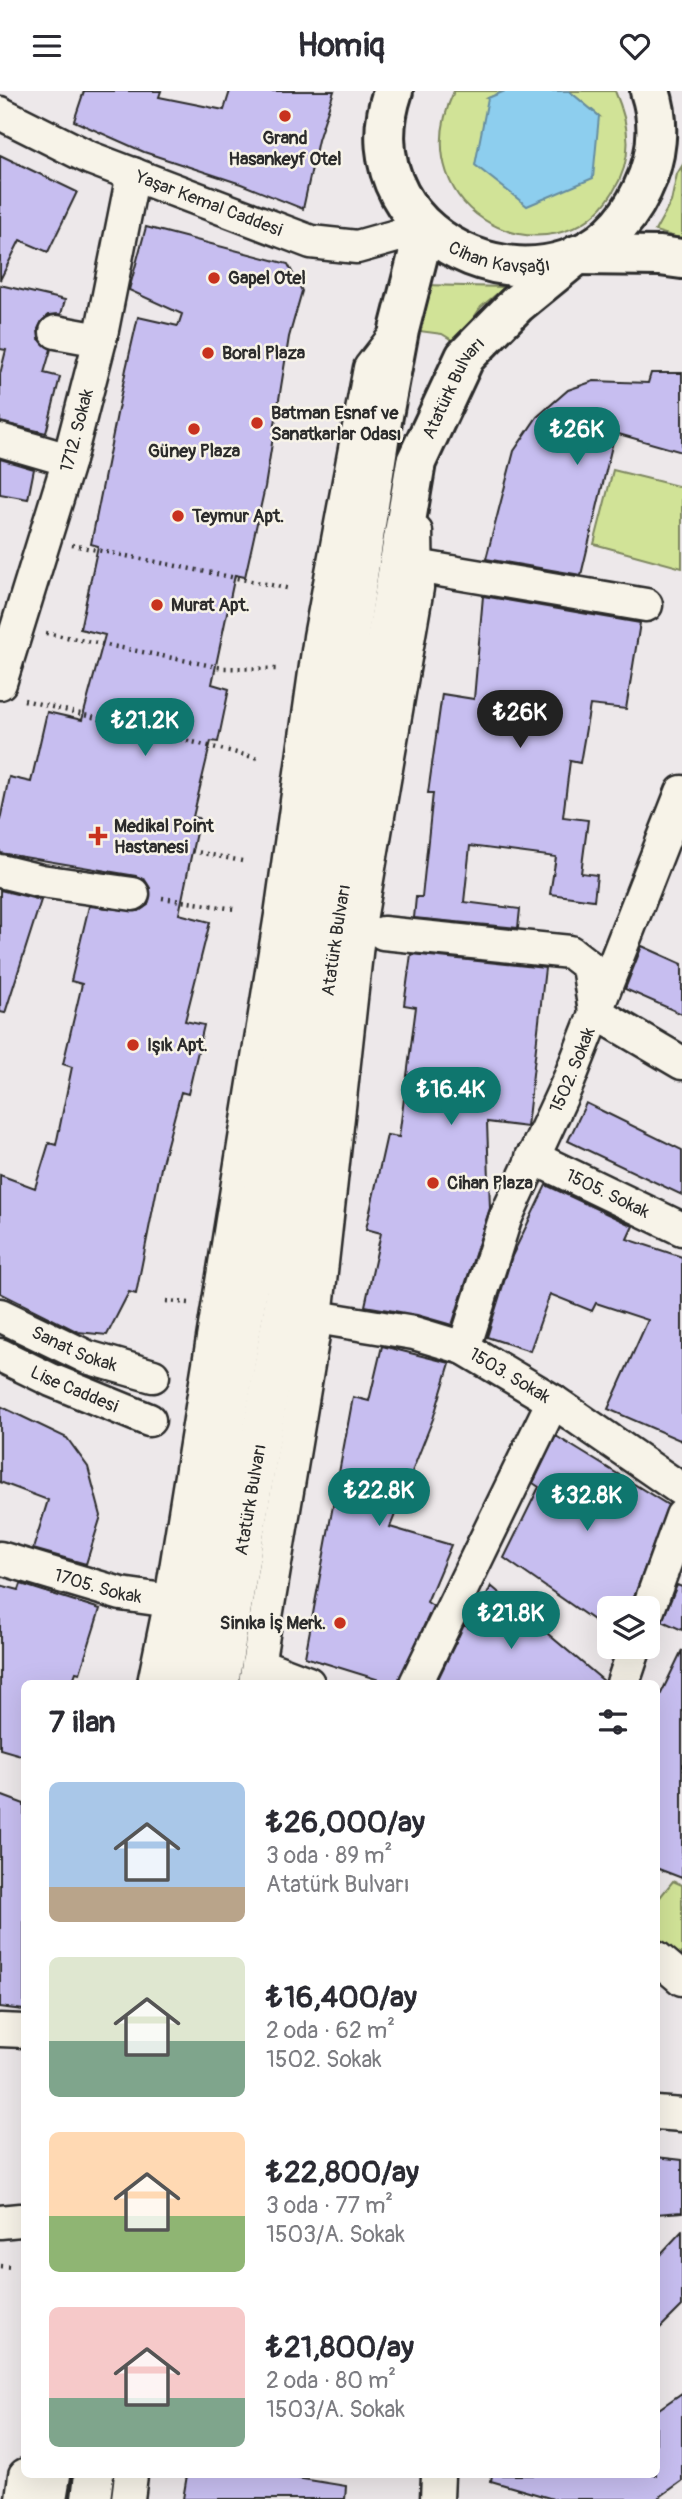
<!DOCTYPE html>
<html lang="tr">
<head>
<meta charset="utf-8">
<style>
  body { margin:0; font-family:Pangolin,sans-serif; background:#f2f2f3; color:#2b2b33; height:100vh; display:flex; flex-direction:column; font-size:26px; white-space:nowrap }
  * { box-sizing:border-box; margin:0 }
  p { font-size:23px; color:#7c7c81 }
  .icon { flex:none; width:38px; height:38px; fill:none; stroke:currentColor; stroke-width:2; stroke-linecap:round; stroke-linejoin:round }
  .map { position:relative; flex:1; overflow:hidden }
  .drawer { position:absolute; left:21px; top:1589px; width:639px; height:798px; display:flex; flex-direction:column; background:#fff; border-radius:10px; box-shadow:0 7px 28px #0002 }
  .drawer>* { flex:none }
  .controls { position:absolute; left:597px; top:1505px; display:grid; gap:14px }
  .controls a { display:grid; place-items:center; width:63px; height:63px; border-radius:10px; background:#fff; box-shadow:0 7px 28px #0002; font-size:35px }
  .price { position:absolute; translate:-50% -60px; padding:0 16px; border-radius:24px; background:#0f766e; color:#fff; font-size:23px; line-height:46px; filter:drop-shadow(0 2px 4px #0008) }
  .price::after { content:''; position:absolute; left:50%; top:42px; width:21px; height:16px; margin-left:-10px; background:inherit; clip-path:polygon(0 0,100% 0,50% 100%) }
  .price.current { background:#222; color:#fff }
  ul { padding:0; list-style:none }
  li { display:flex; align-items:center; gap:21px; height:175px; padding:0 28px }
  li span { display:grid; place-items:center; flex:none; width:196px; height:140px; border-radius:10px; color:#555 }
  li>.icon { margin-inline-start:auto }
  span .icon { width:84px; height:84px; fill:#fffc; stroke-width:1 }
  li b { font-size:30px }
  h2 { display:flex; justify-content:space-between; align-items:center; height:84px; padding:0 28px; font-size:30px }
  header { display:flex; justify-content:space-between; align-items:center; height:91px; padding:0 28px; background:#fff; font-size:32px; font-weight:800 }
  .map>svg:first-child { display:block }
  .green { fill:#d1e397; stroke:#7e8761; stroke-width:2 }
  .water { fill:#8dceee; stroke:#668da0; stroke-width:2 }
  .building { fill:#c7bef0; stroke:#2b2b2b; stroke-width:2 }
  .lines { fill:none; stroke-linecap:round; stroke-linejoin:round }
  .minor-casing { stroke:#2b2b2b; stroke-width:37 }
  .major-casing { stroke:#2b2b2b; stroke-width:44 }
  .path { stroke:#2b2b2b; stroke-width:4.5; stroke-dasharray:2 5; stroke-linecap:butt }
  .minor { stroke:#f7f3e8; stroke-width:32 }
  .major { stroke:#f7f3e8; stroke-width:38 }
  .poi-dot { fill:#c8321e; stroke:#f7f3e8; stroke-width:2.5 }
  .labels { text-anchor:middle; stroke-width:5; stroke-linejoin:round; paint-order:stroke }
  .poi-label { font-size:18px; font-weight:bold; fill:#2b2b2b; stroke:#f7f3e8; text-anchor:start }
  .street-label { font-size:18px; fill:#2b2b2b; stroke:#f7f3e8 }
</style>
</head>
<body>
<header><svg class="icon" aria-label="menu" viewBox="0 0 24 24"><path d="M4 6h16M4 12h16M4 18h16"/></svg>Homiq<svg class="icon" aria-label="heart" viewBox="0 0 24 24"><path d="M12 20l-8-8c-3-5 5-10 8-4 3-6 11-1 8 4z"/></svg></header>
<div class="map">
<svg width="682" height="2408" viewBox="0 0 682 2408">
  <rect width="100%" height="100%" fill="#ede8ea"/>
  <filter id="ink" filterUnits="userSpaceOnUse"><feTurbulence type="fractalNoise" baseFrequency=".0143" numOctaves="2"/><feDisplacementMap in="SourceGraphic" scale="14" xChannelSelector="R" yChannelSelector="G"/><feConvolveMatrix kernelMatrix="1 2 1 2 8 2 1 2 1" color-interpolation-filters="sRGB"/></filter>
  <g filter="url(#ink)">
    <path class="green" d="M454,0H505L488,7L599,25L569,0H615C630,35 634,67 613,101C556,195 397,125 454,0Z
      M682,75V148L655,140L671,111L677,83Z
      M424,194L505,196L481,216L457,252L442,243L419,240Z
      M613,379L682,396V477L594,453Z
      M673,1790L682,1794V1865L656,1847V1811Z"/>
    <path class="water" d="M505,0H569L599,25L593,87L527,115L475,74L488,7Z"/>
    <path class="building" d="M84,0H161L159,6L224,19L230,0H334L318,49L303,118L241,93L144,61L74,30Z
      M0,64L77,101L48,161L20,149L0,189Z
      M146,136L288,173L302,200L289,246L265,396L245,486L235,484L212,593L229,598L218,651L211,650L193,726L199,727L179,823L210,831L185,930L204,934L188,1003L181,1001L162,1072L136,1203L129,1201L107,1244L78,1241L0,1202V1084L35,1097L49,1052L56,1054L72,976L63,973L82,893L71,890L89,815L139,820L148,814L150,797L145,789L136,785L0,762V729L9,686L31,691L47,621L82,629L105,544L80,538L98,455L91,453L126,278L138,226L178,235L182,223L129,199Z
      M0,194L65,209L61,223L49,224L42,230L38,238L39,248L51,258L44,282L60,286L46,342L0,331V283L6,259L0,258Z
      M651,282H682V361L615,342L581,484L486,468L514,360L537,326L568,299L594,290L648,292Z
      M0,368L34,378L28,408L0,403Z
      M483,505L640,532L626,618L590,614L580,672L570,670L563,726L588,729L581,782L597,784L594,809L550,803L556,766L470,755L464,811L520,818L518,837L414,827L416,806H422L433,702H428L442,603L474,608Z
      M0,799L41,809L5,922L0,921Z
      M642,855L682,873V923L625,898Z
      M411,863L545,877L527,1036L487,1031L490,1117L452,1234L417,1224L365,1215L381,1142L366,1138L387,1044L399,1046L416,916L404,914Z
      M586,1012L682,1059V1104L568,1050Z
      M546,1094L633,1135L627,1148L682,1166V1350L608,1318L648,1229L596,1212L592,1220L550,1203L530,1260L487,1246L512,1165Z
      M382,1255L450,1272L433,1328L390,1436L451,1454L427,1511L433,1515L398,1592H389L305,1566L353,1306L369,1310Z
      M0,1315L67,1347L88,1376L101,1425L86,1473L33,1458L48,1409L0,1391Z
      M556,1345L668,1414L630,1517H609V1540L504,1467L539,1396L533,1392Z
      M21,1493L100,1518L80,1582L76,1581L72,1592H24V1665L0,1658V1494L19,1499Z
      M677,1494L682,1496V1539L662,1530Z
      M491,1495L605,1591V1592H436L464,1534L472,1539Z
      M682,1559V1787L656,1777V1613Z
      M0,1704L24,1713V1919L0,1916Z
      M656,2066L682,2069V2121L656,2123Z
      M682,2140V2215L656,2241V2168Z
      M682,2302V2390L657,2408H553L491,2390L492,2384H656V2320Z
      M187,2384H278L346,2395L345,2408H183Z"/>
    <g class="lines">
      <defs>
        <g id="minor">
          <path id="s1" d="M0,22L90,67L311,151L357,156L425,137"/>
          <path d="M56,241L100,249"/>
          <path d="M0,349L69,369"/>
          <path d="M416,475L646,514"/>
          <path id="s2" d="M0,592L69,369L100,249L133,83"/>
          <path d="M0,780L41,790L133,803"/>
          <path d="M383,842L570,861L588,875L595,921L682,972"/>
          <path id="s3" d="M532,1066L682,1138"/>
          <path id="s4" d="M0,1224L87,1266L153,1285"/>
          <path id="s5" d="M316,1226L414,1242L464,1257L553,1310L682,1399"/>
          <path id="s6" d="M464,1257L505,1128L569,989L682,701"/>
          <path id="s7" d="M0,1264L51,1289L149,1329"/>
          <path id="s8" d="M0,1467L121,1503L192,1513"/>
          <path d="M648,1519L682,1425"/>
          <path d="M258,1573L308,1592"/>
          <path d="M154,1592L171,1509L281,824L320,546L370,277L398,241"/>
          <path d="M255,1592L316,1226L359,835L417,497L416,441"/>
          <path d="M416,1592L553,1310"/>
          <path d="M623,1592L635,1556"/>
          <path d="M656,1866L682,1888"/>
          <path d="M0,1939L24,1940"/>
          <path d="M656,2022L682,2024"/>
          <path d="M0,2131L20,2129"/>
          <path d="M22,2408L25,2384"/>
          <path d="M128,2408L131,2384"/>
          <path d="M437,2408L438,2384"/>
        </g>
        <g id="major">
          <path id="s9" d="M393,0C340,158 572,249 642,99C657,68 661,33 650,0"/>
          <path d="M577,164L660,165L682,168"/>
          <path d="M182,1592L245,1217L382,330L399,239L425,137"/>
          <path id="s10" d="M219,1592L282,1224L338,832L416,371L465,266L517,213L577,164"/>
          <path d="M47,2408L51,2384"/>
          <path d="M91,2408L94,2384"/>
        </g>
      </defs>
      <use href="#minor" class="minor-casing"/>
      <use href="#major" class="major-casing"/>
      <path class="path" d="M72,454L291,498
        M46,542L223,577L276,578
        M24,609L261,668
        M0,725H1
        M192,760L242,770
        M162,807L234,818
        M166,1210L190,1212
        M0,2175L13,2176"/>
      <use href="#minor" class="minor"/>
      <use href="#major" class="major"/>
    </g>
  </g>
  <g class="poi-dot">
    <circle cx="285" cy="25" r="7"/>
    <circle cx="214" cy="187" r="7"/>
    <circle cx="208" cy="262" r="7"/>
    <circle cx="257" cy="332" r="7"/>
    <circle cx="194" cy="338" r="7"/>
    <circle cx="178" cy="425" r="7"/>
    <circle cx="157" cy="514" r="7"/>
    <path d="M94.5 734.5h7v7h7v7h-7v7h-7v-7h-7v-7h7z"/>
    <circle cx="133" cy="954" r="7"/>
    <circle cx="433" cy="1092" r="7"/>
    <circle cx="340" cy="1532" r="7"/>
  </g>
  <g class="labels">
    <g class="poi-label">
      <text x="285" y="53" text-anchor="middle">Grand<tspan x="285" dy="21">Hasankeyf Otel</tspan></text>
      <text x="228" y="193">Gapel Otel</text>
      <text x="222" y="268">Boral Plaza</text>
      <text x="271" y="328">Batman Esnaf ve<tspan x="271" dy="21">Sanatkarlar Odası</tspan></text>
      <text x="194" y="366" text-anchor="middle">Güney Plaza</text>
      <text x="192" y="431">Teymur Apt.</text>
      <text x="171" y="520">Murat Apt.</text>
      <text x="114" y="741">Medikal Point<tspan x="114" dy="21">Hastanesi</tspan></text>
      <text x="147" y="960">Işık Apt.</text>
      <text x="447" y="1098">Cihan Plaza</text>
      <text x="326" y="1538" text-anchor="end">Sinıka İş Merk.</text>
    </g>
    <g class="street-label">
      <text dy="6" stroke="none"><textPath href="#s1" startOffset="228">Yaşar Kemal Caddesi</textPath></text>
      <text dy="6" stroke="none"><textPath href="#s9" startOffset="231">Cihan Kavşağı</textPath></text>
      <text dy="6" stroke="none"><textPath href="#s10" startOffset="1320">Atatürk Bulvarı</textPath></text>
      <text dy="6" stroke="none"><textPath href="#s2" startOffset="264">1712. Sokak</textPath></text>
      <text dy="6" stroke="none"><textPath href="#s10" startOffset="752">Atatürk Bulvarı</textPath></text>
      <text dy="6" stroke="none"><textPath href="#s6" startOffset="299">1502. Sokak</textPath></text>
      <text dy="6" stroke="none"><textPath href="#s3" startOffset="84">1505. Sokak</textPath></text>
      <text dy="6" stroke="none"><textPath href="#s4" startOffset="82">Sanat Sokak</textPath></text>
      <text dy="6" stroke="none"><textPath href="#s5" startOffset="205">1503. Sokak</textPath></text>
      <text dy="6" stroke="none"><textPath href="#s7" startOffset="82">Lise Caddesi</textPath></text>
      <text dy="6" stroke="none"><textPath href="#s10" startOffset="186">Atatürk Bulvarı</textPath></text>
      <text dy="6" stroke="none"><textPath href="#s8" startOffset="102">1705. Sokak</textPath></text>
    </g>
  </g>
</svg>
<div class="controls">
<a><svg class="icon" aria-label="layers" viewBox="0 0 24 24"><path d="M12 4l9 5-9 5-9-5zM3 14l9 5 9-5"/></svg></a>
</div>
<b class="price" style="left:577px;top:376px">₺26K</b>
<b class="price current" style="left:520px;top:659px">₺26K</b>
<b class="price" style="left:145px;top:667px">₺21.2K</b>
<b class="price" style="left:451px;top:1036px">₺16.4K</b>
<b class="price" style="left:379px;top:1437px">₺22.8K</b>
<b class="price" style="left:587px;top:1442px">₺32.8K</b>
<b class="price" style="left:511px;top:1560px">₺21.8K</b>
<section class="drawer">
<h2>7 ilan<svg class="icon" aria-label="filters" viewBox="0 0 24 24"><path d="M4 7h16M4 17h16"/><circle cx="9" cy="7" r="2"/><circle cx="15" cy="17" r="2"/></svg></h2>
<ul>
<li><span style="background:linear-gradient(#a9c7e8 75%,#b9a48a 0)"><svg class="icon" aria-label="home" viewBox="0 0 24 24"><path d="M3 11l9-7 9 7M6 9v11h12V9"/></svg></span><div><b>₺26,000/ay</b><p>3 oda · 89 m²</p><p>Atatürk Bulvarı</p></div></li>
<li><span style="background:linear-gradient(#dfe7d0 60%,#7fa58c 0)"><svg class="icon" aria-label="home" viewBox="0 0 24 24"><path d="M3 11l9-7 9 7M6 9v11h12V9"/></svg></span><div><b>₺16,400/ay</b><p>2 oda · 62 m²</p><p>1502. Sokak</p></div></li>
<li><span style="background:linear-gradient(#ffd9b3 60%,#8fb573 0)"><svg class="icon" aria-label="home" viewBox="0 0 24 24"><path d="M3 11l9-7 9 7M6 9v11h12V9"/></svg></span><div><b>₺22,800/ay</b><p>3 oda · 77 m²</p><p>1503/A. Sokak</p></div></li>
<li><span style="background:linear-gradient(#f6c9c9 65%,#7fa58c 0)"><svg class="icon" aria-label="home" viewBox="0 0 24 24"><path d="M3 11l9-7 9 7M6 9v11h12V9"/></svg></span><div><b>₺21,800/ay</b><p>2 oda · 80 m²</p><p>1503/A. Sokak</p></div></li>
</ul>
</section>
</div>
</body>
</html>
